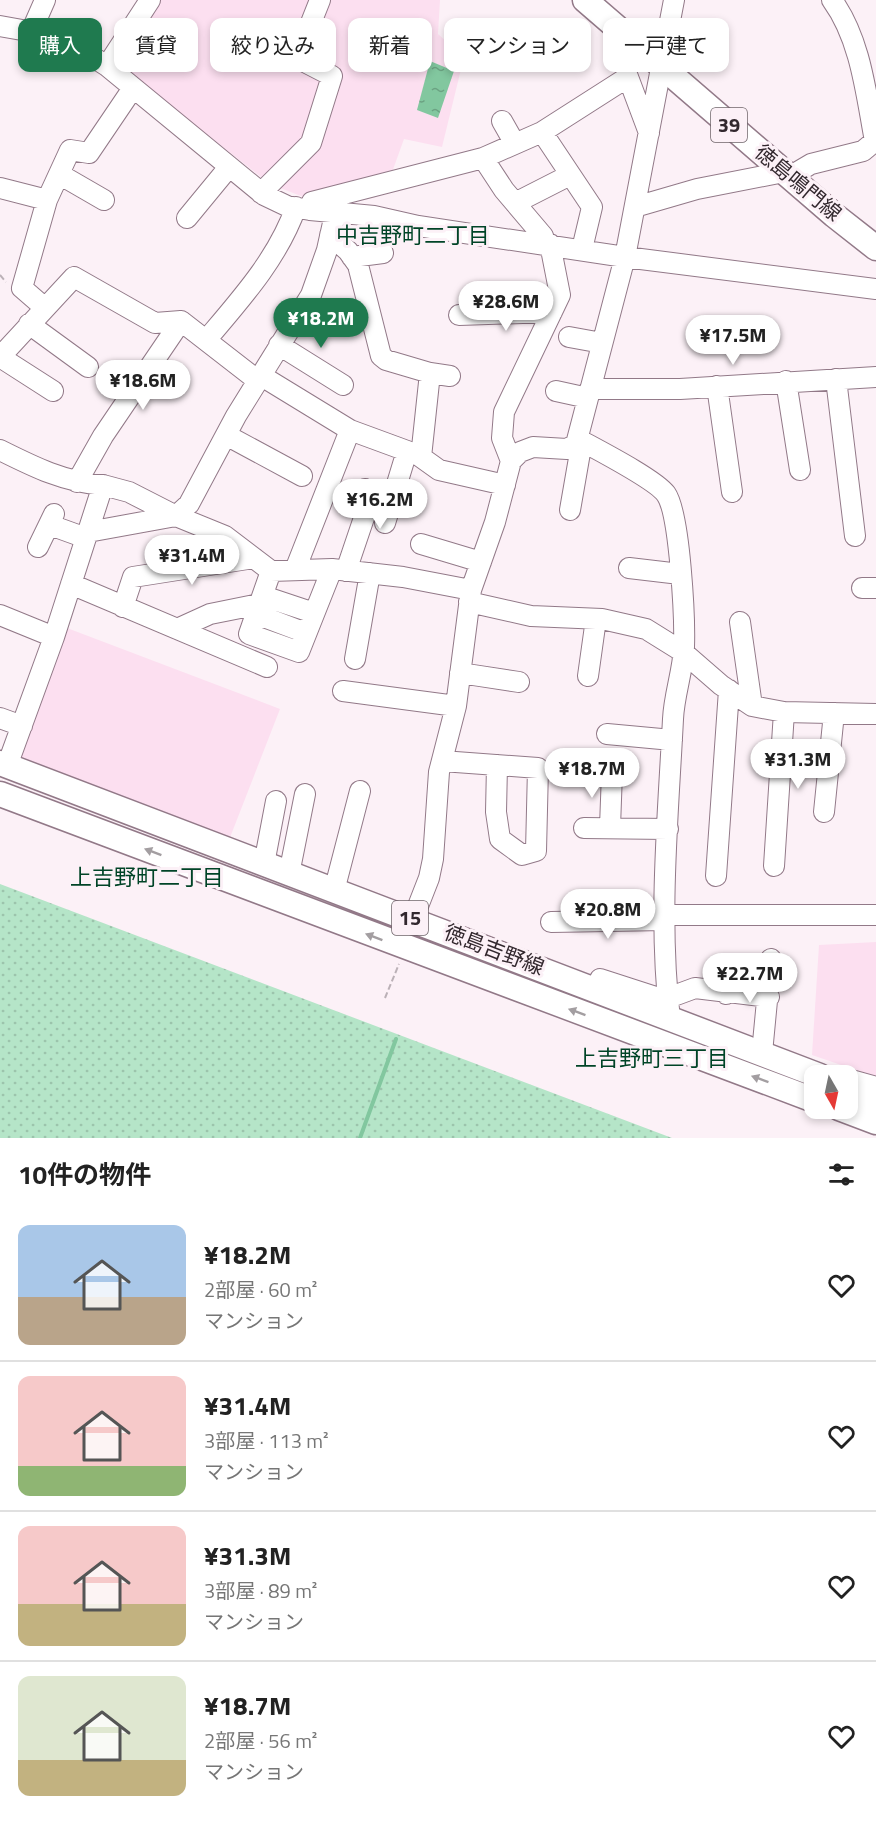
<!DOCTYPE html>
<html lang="ja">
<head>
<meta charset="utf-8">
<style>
  body { margin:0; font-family:"Titillium Web","Noto Sans JP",sans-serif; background:#f2f2f2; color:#222; height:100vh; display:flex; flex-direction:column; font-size:22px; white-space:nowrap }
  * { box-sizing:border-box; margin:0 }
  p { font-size:20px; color:#767676 }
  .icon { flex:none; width:33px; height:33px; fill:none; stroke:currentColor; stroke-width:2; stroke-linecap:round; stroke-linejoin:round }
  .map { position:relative; height:1138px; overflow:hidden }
  .side { display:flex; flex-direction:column; background:#fff; flex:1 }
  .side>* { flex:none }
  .top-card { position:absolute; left:18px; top:18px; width:840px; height:54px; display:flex; gap:12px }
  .needle { width:39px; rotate:171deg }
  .tools { position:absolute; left:804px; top:1065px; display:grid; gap:12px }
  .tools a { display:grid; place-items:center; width:54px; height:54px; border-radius:12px; background:#fff; box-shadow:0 3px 9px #0003; font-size:30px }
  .price { position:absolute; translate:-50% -51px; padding:0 14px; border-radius:21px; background:#fff; color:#222; font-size:20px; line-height:39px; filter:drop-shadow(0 2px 3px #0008) }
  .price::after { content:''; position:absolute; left:50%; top:36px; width:18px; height:14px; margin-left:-9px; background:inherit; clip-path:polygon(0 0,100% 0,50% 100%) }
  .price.current { background:#1f7a4f; color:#fff }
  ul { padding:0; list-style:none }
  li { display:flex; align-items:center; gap:18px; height:150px; padding:0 18px }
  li+li { border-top:2px solid #e0e0e0 }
  li span { display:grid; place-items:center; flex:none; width:168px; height:120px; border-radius:12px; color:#555 }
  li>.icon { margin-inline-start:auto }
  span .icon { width:72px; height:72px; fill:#fffc; stroke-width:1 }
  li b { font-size:26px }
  h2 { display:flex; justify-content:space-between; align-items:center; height:72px; padding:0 18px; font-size:26px }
  .chip { padding:0 21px; border-radius:12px; background:#fff; box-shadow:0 3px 9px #0003; font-size:21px; line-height:54px }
  .chip.current { background:#1f7a4f; color:#fff }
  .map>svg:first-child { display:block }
  .built { fill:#fcdff0 }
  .grass { fill:url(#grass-dots) }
  .water { fill:url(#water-ripples) }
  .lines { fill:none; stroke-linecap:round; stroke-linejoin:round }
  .stream { stroke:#82c79f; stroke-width:4 }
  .minor-casing { stroke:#927988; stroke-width:22 }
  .major-casing { stroke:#927988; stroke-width:27 }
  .path { stroke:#bbb1b7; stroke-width:2; stroke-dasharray:6 3; stroke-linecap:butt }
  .minor { stroke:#fff; stroke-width:20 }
  .major { stroke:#fff; stroke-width:24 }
  .oneway { fill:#a39ea1 }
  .labels { text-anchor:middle; stroke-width:6; stroke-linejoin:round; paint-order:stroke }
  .shield { fill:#fcf1f7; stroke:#6f646a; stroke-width:1.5 }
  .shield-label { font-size:20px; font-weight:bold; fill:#32282e }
  .street-label { font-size:21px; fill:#32282e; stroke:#fcf1f7 }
  .neighbourhood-label { font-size:22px; fill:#004427; stroke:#fcf1f7 }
</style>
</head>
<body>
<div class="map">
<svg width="876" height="1138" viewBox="0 0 876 1138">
  <defs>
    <pattern id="grass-dots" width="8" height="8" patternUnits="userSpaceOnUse" patternTransform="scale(1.5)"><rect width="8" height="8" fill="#b5e5c8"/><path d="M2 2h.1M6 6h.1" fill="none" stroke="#9cc4ac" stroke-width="1.8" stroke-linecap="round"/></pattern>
    <pattern id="water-ripples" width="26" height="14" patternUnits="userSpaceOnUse" patternTransform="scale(1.5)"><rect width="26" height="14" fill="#82c79f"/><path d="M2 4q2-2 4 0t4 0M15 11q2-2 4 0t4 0" fill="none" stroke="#6ba282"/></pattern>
  </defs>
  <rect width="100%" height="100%" fill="#fcf1f7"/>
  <path class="built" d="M157,0H440L438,34L464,57L442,147L404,139L391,175L306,198L270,184L115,62Z
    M67,628L280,709L229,840L17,761Z
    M876,942V1077L812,1055L819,945Z"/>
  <path class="grass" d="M0,884L672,1138H0Z"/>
  <path class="water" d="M430,61L454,71L438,118L417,110Z"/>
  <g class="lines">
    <path class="stream" d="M360,1138L396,1039"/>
    <defs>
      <path id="minor" d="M0,26L39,33L74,45L107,66L264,195L287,206L310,210L374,216L418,226L625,257L876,289
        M31,32L45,0
        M107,66L150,0
        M502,121L515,144
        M542,132L592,207L582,249
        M483,158L504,190L543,236L545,244
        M59,174L104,200
        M789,177L811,164L863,151L875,141C866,94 861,40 832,0
        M0,188L47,200
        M261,193L311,143L332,76L297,58L320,0
        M515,203L570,175
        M635,207L697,189L784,172
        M310,210L312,202L483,158L542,132L628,77L649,133
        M335,214L327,250L311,295L236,416L189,504L176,516L225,536L271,571L332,569L403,577L471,590
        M187,218L229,167
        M330,235L348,251L358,265L381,356L386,360L430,373L421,457
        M352,257L383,253
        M45,308L22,288L47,200L70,150L89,153L133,88
        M459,315L552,312
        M29,324L88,367
        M569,337L602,343
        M207,339C241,299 278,258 296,207
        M279,345L343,385
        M0,357L74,277L155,323L181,321L257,380
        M0,357L53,391
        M430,373L450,376
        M260,375L350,430L418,455L439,470L505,485
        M836,379L855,536
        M786,381L800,470
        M717,386L732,492
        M590,389H680L876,377
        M556,391L588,398
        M226,435L302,476
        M578,439C596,449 655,479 666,494C680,514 685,619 684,647C683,671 674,695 673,719C668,818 658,920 670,1019
        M0,450C34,467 64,482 103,485L54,637L7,766
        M511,461L502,438L504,412L560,295L550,244
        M77,482L103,436L181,321
        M570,510L582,441
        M385,523L407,451
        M50,525L86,538
        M88,532L176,516L129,492L103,485
        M421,544L481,562
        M38,547L54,514
        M629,568L680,574
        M295,570L350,430
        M271,571L249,634L299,652L332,569
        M346,571L369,503L365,489
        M71,584L267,667
        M862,588H876
        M263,596L314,613
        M469,602L531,616L602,619L646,629L683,652L721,685L752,706L784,712L876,714
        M123,607L133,577L254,558
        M256,614L306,633
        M0,615L54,637
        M740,622L752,706
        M177,629L210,614L260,604
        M355,659L370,573
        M460,673L519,682
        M588,676L596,619
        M343,691L456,706
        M0,718L22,726
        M607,734L672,740
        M442,761L538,768L536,851L522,855L500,839L496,812L497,765
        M824,812L834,713
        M610,827L612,772
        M584,828L668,829
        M264,864L276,801
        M774,866L784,712
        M289,874L305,794
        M716,876L729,690
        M334,891L360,791
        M665,915H876
        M413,919L429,878L433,859L439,772L456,706L471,590L495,522L511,461L520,452L533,447L567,449L576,444L625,257L674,0
        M551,922L665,920
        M600,979L668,1001
        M726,994L728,973
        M668,998L695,988L769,997
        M762,1053L771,959
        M848,1079L876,1087"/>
      <path id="major" d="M585,0L834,215L876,248
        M0,763L820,1076
        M0,794L814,1100
        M848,1090L876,1106
        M839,1108L876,1122"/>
    </defs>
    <use href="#minor" class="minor-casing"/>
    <use href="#major" class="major-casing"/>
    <path class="path" d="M0,275L6,282
      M385,998L399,964"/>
    <use href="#minor" class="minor"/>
    <use href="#major" class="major"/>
  </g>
  <defs><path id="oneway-solid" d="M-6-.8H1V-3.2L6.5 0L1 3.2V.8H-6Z" transform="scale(1.5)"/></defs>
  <g class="oneway">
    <use href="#oneway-solid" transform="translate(153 852) rotate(-159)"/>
    <use href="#oneway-solid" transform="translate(374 937) rotate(-159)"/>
    <use href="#oneway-solid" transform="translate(577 1012) rotate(-160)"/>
    <use href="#oneway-solid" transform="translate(760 1079) rotate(-160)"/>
  </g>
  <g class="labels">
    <g class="shield">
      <rect x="711" y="108" width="36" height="34" rx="4.5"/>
      <rect x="392" y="901" width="36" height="34" rx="4.5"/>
    </g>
    <g class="shield-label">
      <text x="729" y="132">39</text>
      <text x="410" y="925">15</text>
    </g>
    <g class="street-label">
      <text transform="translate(798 183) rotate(40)" y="7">徳島鳴門線</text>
      <text transform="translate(494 950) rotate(21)" y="7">徳島吉野線</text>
    </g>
    <g class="neighbourhood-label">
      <text x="413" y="243">中吉野町二丁目</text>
      <text x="147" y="885">上吉野町二丁目</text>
      <text x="652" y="1066">上吉野町三丁目</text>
    </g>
  </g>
</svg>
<div class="tools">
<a><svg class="needle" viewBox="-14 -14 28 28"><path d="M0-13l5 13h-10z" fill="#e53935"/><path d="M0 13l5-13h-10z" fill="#767676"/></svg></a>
</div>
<b class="price" style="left:506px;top:332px">¥28.6M</b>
<b class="price current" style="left:321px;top:349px">¥18.2M</b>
<b class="price" style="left:733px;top:366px">¥17.5M</b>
<b class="price" style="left:143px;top:411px">¥18.6M</b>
<b class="price" style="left:380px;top:530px">¥16.2M</b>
<b class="price" style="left:192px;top:586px">¥31.4M</b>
<b class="price" style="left:798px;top:790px">¥31.3M</b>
<b class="price" style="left:592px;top:799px">¥18.7M</b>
<b class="price" style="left:608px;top:940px">¥20.8M</b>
<b class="price" style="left:750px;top:1004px">¥22.7M</b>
<div class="top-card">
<a class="chip current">購入</a>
<a class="chip">賃貸</a>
<a class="chip">絞り込み</a>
<a class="chip">新着</a>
<a class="chip">マンション</a>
<a class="chip">一戸建て</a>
</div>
</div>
<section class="side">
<h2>10件の物件<svg class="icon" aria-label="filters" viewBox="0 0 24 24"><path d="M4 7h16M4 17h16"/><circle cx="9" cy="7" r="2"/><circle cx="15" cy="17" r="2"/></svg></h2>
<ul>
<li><span style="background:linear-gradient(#a9c7e8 60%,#b9a48a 0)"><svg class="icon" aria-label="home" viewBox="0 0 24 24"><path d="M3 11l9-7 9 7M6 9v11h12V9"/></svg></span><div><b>¥18.2M</b><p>2部屋 · 60 m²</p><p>マンション</p></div><svg class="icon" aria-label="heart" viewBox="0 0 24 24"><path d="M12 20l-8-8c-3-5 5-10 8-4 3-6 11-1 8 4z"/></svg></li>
<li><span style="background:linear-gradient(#f6c9c9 75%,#8fb573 0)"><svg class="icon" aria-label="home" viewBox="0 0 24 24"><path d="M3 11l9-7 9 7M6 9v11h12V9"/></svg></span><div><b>¥31.4M</b><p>3部屋 · 113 m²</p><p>マンション</p></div><svg class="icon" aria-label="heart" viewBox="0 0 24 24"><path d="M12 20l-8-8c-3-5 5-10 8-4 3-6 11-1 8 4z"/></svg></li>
<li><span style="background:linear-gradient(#f6c9c9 65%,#c2b280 0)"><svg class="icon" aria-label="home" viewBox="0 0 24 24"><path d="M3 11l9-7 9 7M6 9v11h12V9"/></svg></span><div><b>¥31.3M</b><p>3部屋 · 89 m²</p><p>マンション</p></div><svg class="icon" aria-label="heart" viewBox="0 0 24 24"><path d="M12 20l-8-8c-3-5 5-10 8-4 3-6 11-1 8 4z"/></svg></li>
<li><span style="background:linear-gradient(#dfe7d0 70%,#c2b280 0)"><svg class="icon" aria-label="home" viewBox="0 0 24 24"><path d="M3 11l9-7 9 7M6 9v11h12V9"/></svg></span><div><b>¥18.7M</b><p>2部屋 · 56 m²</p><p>マンション</p></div><svg class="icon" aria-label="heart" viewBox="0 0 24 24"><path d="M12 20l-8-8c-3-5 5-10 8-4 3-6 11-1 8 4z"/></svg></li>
</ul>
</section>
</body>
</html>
